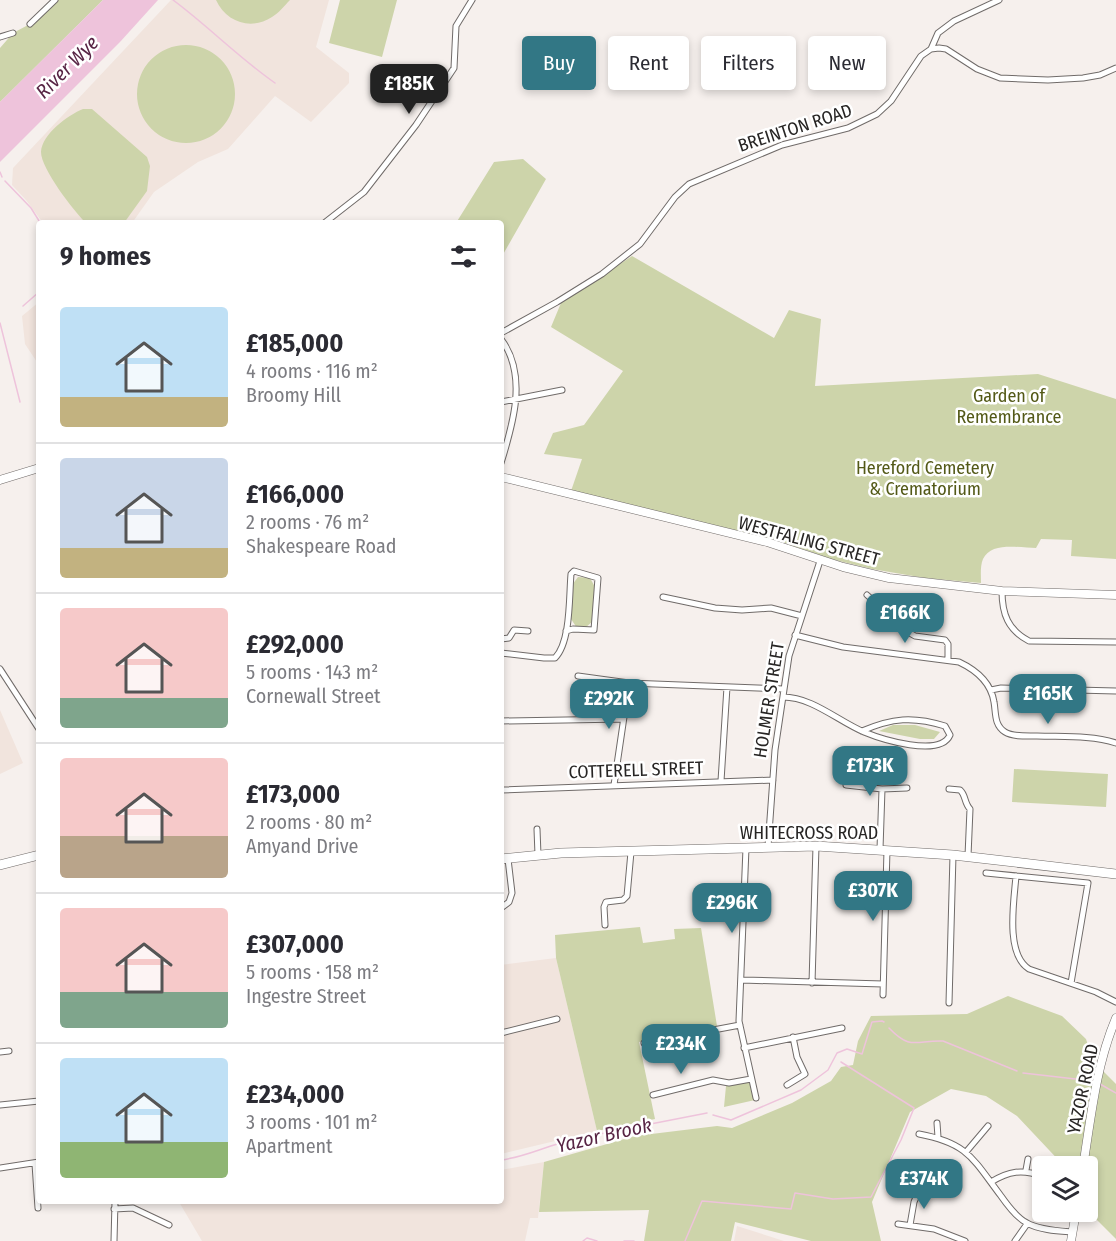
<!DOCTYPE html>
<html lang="en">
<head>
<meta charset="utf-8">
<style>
  body { margin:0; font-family:"Fira Sans Condensed",sans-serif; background:#f7f7f7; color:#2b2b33; height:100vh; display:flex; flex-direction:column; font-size:22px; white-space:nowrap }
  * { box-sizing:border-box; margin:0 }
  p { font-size:20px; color:#7c7c81 }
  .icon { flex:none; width:33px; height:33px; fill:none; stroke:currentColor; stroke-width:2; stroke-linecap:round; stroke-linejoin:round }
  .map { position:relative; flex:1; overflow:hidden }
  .panel { position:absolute; left:36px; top:220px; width:468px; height:984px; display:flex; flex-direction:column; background:#fff; border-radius:6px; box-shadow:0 3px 9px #0003 }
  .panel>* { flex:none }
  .top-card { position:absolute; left:522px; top:36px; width:504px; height:54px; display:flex; gap:12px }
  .buttons { position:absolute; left:1032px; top:1156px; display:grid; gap:12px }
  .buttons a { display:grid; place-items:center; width:66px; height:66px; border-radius:6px; background:#fff; box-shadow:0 3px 9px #0003; font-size:30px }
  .price { position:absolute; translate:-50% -51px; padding:0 14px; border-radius:12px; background:#327785; color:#fff; font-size:20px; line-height:39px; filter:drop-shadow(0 2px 3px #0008) }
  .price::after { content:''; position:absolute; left:50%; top:36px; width:18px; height:14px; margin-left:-9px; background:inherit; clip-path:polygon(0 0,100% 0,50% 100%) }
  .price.on { background:#222; color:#fff }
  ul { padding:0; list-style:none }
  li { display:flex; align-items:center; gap:18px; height:150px; padding:0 24px }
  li+li { border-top:2px solid #e1e1e2 }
  li span { display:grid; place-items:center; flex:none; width:168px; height:120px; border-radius:6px; color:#555 }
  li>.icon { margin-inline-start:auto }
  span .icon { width:72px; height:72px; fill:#fffc; stroke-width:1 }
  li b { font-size:26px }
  h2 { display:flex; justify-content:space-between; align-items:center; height:72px; padding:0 24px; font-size:26px }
  .tag { padding:0 21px; border-radius:6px; background:#fff; box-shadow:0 3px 9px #0003; font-size:21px; line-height:54px }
  .tag.on { background:#327785; color:#fff }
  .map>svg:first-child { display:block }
  .built { fill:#f1e4dd }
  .green { fill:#cdd4aa }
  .water { fill:#eec3db }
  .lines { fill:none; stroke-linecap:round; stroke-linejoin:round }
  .stream { stroke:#eec3db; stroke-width:1.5 }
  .street-casing { stroke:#706b69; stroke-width:7 }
  .secondary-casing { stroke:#706b69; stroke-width:9 }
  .highway-casing { stroke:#706b69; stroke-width:10 }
  .street { stroke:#fff; stroke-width:5 }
  .secondary { stroke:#fff; stroke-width:8 }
  .highway { stroke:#fff; stroke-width:9 }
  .labels { text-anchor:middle; stroke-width:5; stroke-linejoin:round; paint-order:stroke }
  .street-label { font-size:18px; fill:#272524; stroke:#fff }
  .park-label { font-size:18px; fill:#535917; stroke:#fff }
  .water-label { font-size:20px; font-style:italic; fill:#582545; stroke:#fff }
</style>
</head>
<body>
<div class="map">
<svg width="1116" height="1241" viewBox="0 0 1116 1241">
  <rect width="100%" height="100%" fill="#f6f0ed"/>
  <path class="built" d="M171,0H329L316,47L349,73V83L311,122L275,96L228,149L198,162L154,192L132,223H43L26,200L12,185L13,168Z
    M39,302V365L25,344L22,316Z
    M0,710L23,763L0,774Z
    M556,958L597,1131L501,1154V965Z
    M544,1162L538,1218H530L525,1241H202L179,1202H501V1170Z
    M737,1226L784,1241H734Z"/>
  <path class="green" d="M55,0H103L0,102V48L13,33L30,24Z
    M216,0H290C284,6 279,13 272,17C251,31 226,22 216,0Z
    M340,0H397L382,57L329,43Z
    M137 94a49 49 0 1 1 98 0a49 49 0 1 1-98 0Z
    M83,109H92L147,157L150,166L147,191L124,223H86C74,211 41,169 41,152C42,134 68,115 83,109Z
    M523,159L546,179L501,258V224L456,223L494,162Z
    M632,256L774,338L789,310L821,319L815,386L1038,374L1116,399V559L1071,556L1072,540L1041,539L1036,548C1021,548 991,541 983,559C980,566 981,576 981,583L925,578L872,569L831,559L774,539L732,531L571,491L582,459L544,454L553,433L584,425L623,371L551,327L561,303Z
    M578,577L590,578L595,587L593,621L585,628H577L571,619L572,585Z
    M893,725H915L940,732L934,739H920L879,731Z
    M1014,769L1108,774L1106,807L1012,802Z
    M640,927L643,943L675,939L674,929L701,928L717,1026L639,1042L655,1119L597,1131L556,958L555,935Z
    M1008,996L1062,1016L1086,1039L1093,1061L1116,1084V1239L1088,1211V1167H1065L1017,1116L986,1096L951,1089L910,1112L872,1202L881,1241H811L735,1222L731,1241H644L649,1210L539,1212L544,1162L635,1136L717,1126L732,1128L792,1103L831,1081L841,1067L853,1065L858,1041L871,1016L967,1014Z
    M749,1081L755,1100L724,1107L726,1086Z"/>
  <path class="water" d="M103,0H158L120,42L0,162V102Z"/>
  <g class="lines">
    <path class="stream" d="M173,0C208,26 239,58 275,83
      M0,172L2,177
      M5,181L31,208L41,224
      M23,306L39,292
      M0,323L20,402
      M889,1028C911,1051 916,1040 943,1041L1017,1071
      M1023,1073L1093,1081
      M1100,1084L1116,1093
      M713,1115L731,1120L801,1090L828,1070L837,1053L847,1049L862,1054L872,1022L882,1021L884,1022
      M501,1160C524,1157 539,1149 561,1143C571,1140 579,1140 589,1136L707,1113
      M583,1241L587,1238L597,1241
      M624,1241H634
      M685,1241L702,1201L791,1209L795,1193L833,1199L871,1197L901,1140L914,1108L841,1062"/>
    <defs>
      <path id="street" d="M30,24L55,0
        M0,37L13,33
        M931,49L938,33L954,21L999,0
        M323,224L364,192L416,125L454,68L456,26L472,0
        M501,333L557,302L602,274L640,244L675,197L689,184L782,145L848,128L877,114L891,101L921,56L931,49L939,48L946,49L977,69L1000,78L1048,80L1083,78L1100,75L1116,68
        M501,339C528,375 513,424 501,463
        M501,402L562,390
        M1002,591C1002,614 1008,630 1029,641L1116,642
        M867,595L908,632L915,636L945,640L948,644V660
        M663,597L715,608L742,610L771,608L802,616
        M795,635L843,647L959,662C976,670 991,683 994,702C996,713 994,725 1005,732C1013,737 1027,736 1037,736C1063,737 1091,735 1116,743
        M501,639L509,638L514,630L528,631
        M501,653L544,658H555C571,642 569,596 571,574L574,571L598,578L594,630L573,629L566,631
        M0,669L39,729
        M578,676L629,683L784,689
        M991,690L1001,688L1116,691
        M783,697C812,697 838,721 864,732C881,739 940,758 950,735L945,726C913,716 892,718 862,731
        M501,721L623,719
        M721,781L727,687
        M614,785L629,683
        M846,785L882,789
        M949,789L960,790C966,795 964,803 970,809L968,856
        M501,790L773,780
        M537,829L538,855
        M768,847L775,750L789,656L820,561
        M746,848L739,1021L756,1098
        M880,849L882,789L907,788
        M986,873L1088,883L1071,983
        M1016,876C1014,901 1005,954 1029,969L1096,992L1116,1002
        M501,908L509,902L512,893L508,859
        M605,925L604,907L606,902L623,900L627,896L631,852
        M742,980L883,984
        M812,983L816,846
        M883,995L887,850
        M949,1003L953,855
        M501,1033L557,1019
        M644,1043L740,1025
        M744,1048L842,1028
        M0,1052L9,1051
        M787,1085L805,1074L797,1057L793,1037
        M653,1095L713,1080L729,1083L751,1079
        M0,1105L39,1101
        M937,1123L938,1137
        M919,1134C968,1143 973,1159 1001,1196C1008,1206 1017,1218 1027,1223C1039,1230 1059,1231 1072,1232
        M966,1152L988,1126
        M35,1164L38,1208
        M0,1168L39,1162
        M1026,1170L1028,1159
        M991,1182C1009,1171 1022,1169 1042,1176
        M114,1209L133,1208L169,1225
        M898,1224L934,1229L965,1241
        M910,1225L914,1202L920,1188
        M114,1241L115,1202
        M1015,1241L1027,1224"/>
      <path id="secondary" d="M501,477L767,542L843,567L889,578L1002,591L1116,595
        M0,480L39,468
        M1083,1167C1091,1117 1096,1065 1116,1018
        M1071,1241L1076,1212"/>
      <path id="highway" d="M501,859L561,853L816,846L953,855L1116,874
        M0,865L39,855"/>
    </defs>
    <use href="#street" class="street-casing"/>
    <use href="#secondary" class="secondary-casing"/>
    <use href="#highway" class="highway-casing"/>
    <use href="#street" class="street"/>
    <use href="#secondary" class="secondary"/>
    <use href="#highway" class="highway"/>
  </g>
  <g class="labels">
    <g class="street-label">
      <text transform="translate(795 128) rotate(-18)" y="6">BREINTON ROAD</text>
      <text transform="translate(809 541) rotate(15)" y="6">WESTFALING STREET</text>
      <text transform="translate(769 700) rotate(-81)" y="6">HOLMER STREET</text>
      <text transform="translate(636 770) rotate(-2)" y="6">COTTERELL STREET</text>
      <text x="809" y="839">WHITECROSS ROAD</text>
      <text transform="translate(1083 1089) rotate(-78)" y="6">YAZOR ROAD</text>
    </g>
    <g class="park-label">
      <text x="1009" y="402">Garden of<tspan x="1009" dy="21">Remembrance</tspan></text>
      <text x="925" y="474">Hereford Cemetery<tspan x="925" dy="21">&amp; Crematorium</tspan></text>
    </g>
    <g class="water-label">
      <text transform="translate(67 67) rotate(-45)" y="7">River Wye</text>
      <text transform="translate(604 1135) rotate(-13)" y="7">Yazor Brook</text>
    </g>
  </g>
</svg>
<div class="buttons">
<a><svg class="icon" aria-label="layers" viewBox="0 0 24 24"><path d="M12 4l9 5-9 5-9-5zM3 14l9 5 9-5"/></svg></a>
</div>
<b class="price on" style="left:409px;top:115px">£185K</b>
<b class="price" style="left:905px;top:644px">£166K</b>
<b class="price" style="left:1048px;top:725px">£165K</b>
<b class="price" style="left:609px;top:730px">£292K</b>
<b class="price" style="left:870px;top:797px">£173K</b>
<b class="price" style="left:873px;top:922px">£307K</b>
<b class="price" style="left:732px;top:934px">£296K</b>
<b class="price" style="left:681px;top:1075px">£234K</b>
<b class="price" style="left:924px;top:1210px">£374K</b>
<div class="top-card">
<a class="tag on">Buy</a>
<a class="tag">Rent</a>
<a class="tag">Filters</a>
<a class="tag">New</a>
</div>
<section class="panel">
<h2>9 homes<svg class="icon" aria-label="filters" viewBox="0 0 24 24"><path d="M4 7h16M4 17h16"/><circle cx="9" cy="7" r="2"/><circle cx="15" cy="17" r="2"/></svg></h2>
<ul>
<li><span style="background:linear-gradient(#bfe0f5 75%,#c2b280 0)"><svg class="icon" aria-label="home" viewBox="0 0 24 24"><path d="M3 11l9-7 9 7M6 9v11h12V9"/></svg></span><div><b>£185,000</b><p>4 rooms · 116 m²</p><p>Broomy Hill</p></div></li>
<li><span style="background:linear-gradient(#c9d6e8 75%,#c2b280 0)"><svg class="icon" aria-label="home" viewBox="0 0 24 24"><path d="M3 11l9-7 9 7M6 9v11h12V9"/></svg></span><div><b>£166,000</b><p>2 rooms · 76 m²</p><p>Shakespeare Road</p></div></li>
<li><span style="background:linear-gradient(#f6c9c9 75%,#7fa58c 0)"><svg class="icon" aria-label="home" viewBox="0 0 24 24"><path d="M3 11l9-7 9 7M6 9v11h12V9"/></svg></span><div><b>£292,000</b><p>5 rooms · 143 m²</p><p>Cornewall Street</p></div></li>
<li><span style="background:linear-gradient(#f6c9c9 65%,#b9a48a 0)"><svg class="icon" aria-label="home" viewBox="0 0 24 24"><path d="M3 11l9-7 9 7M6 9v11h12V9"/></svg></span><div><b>£173,000</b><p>2 rooms · 80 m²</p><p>Amyand Drive</p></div></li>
<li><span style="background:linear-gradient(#f6c9c9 70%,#7fa58c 0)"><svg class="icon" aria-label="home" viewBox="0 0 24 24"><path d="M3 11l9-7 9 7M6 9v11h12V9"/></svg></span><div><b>£307,000</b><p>5 rooms · 158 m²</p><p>Ingestre Street</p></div></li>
<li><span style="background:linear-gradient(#bfe0f5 70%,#8fb573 0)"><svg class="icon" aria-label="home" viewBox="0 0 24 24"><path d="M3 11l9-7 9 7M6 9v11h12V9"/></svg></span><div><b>£234,000</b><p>3 rooms · 101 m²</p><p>Apartment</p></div></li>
</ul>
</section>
</div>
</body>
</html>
